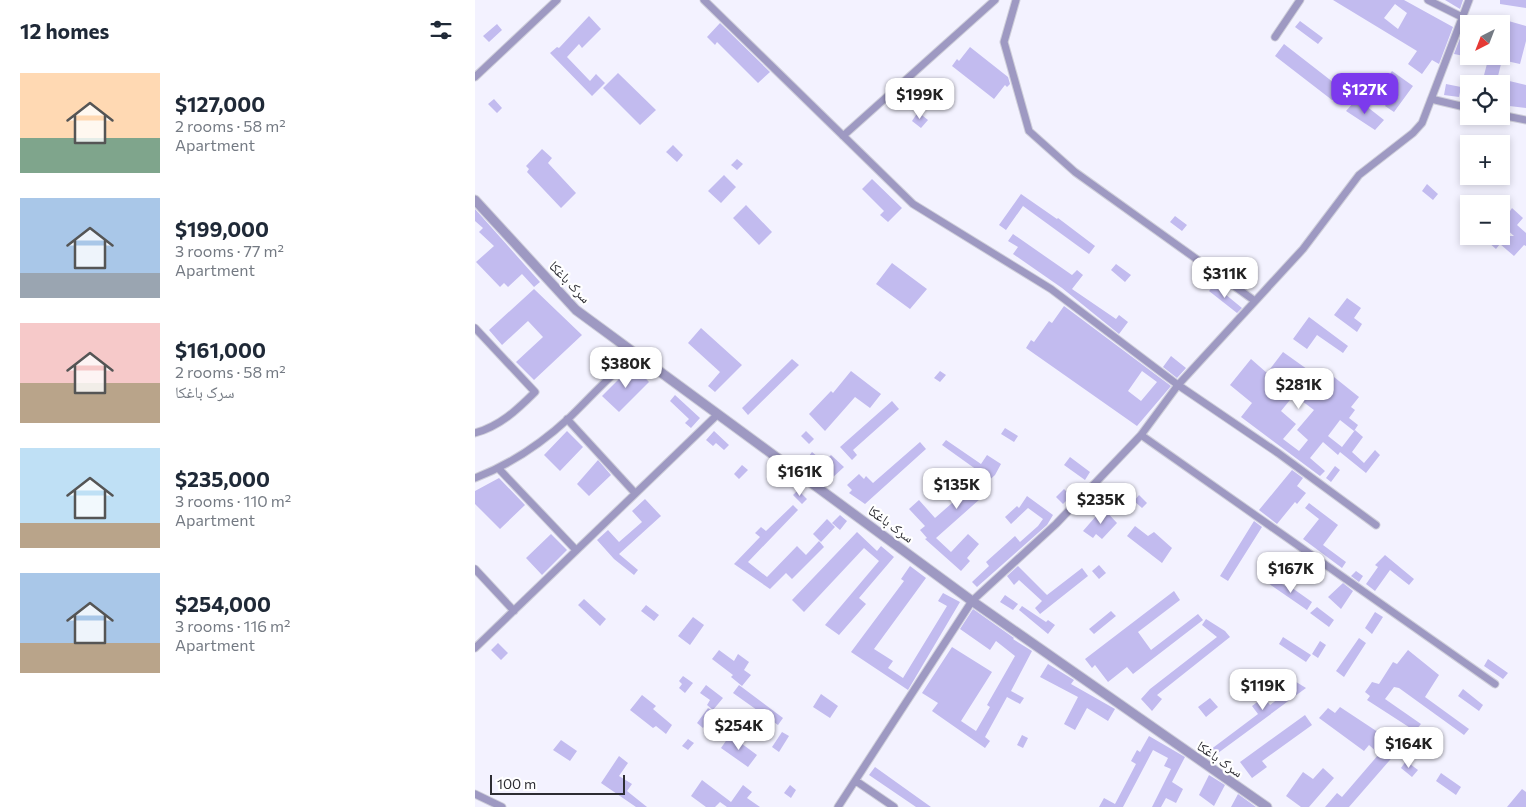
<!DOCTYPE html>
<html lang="en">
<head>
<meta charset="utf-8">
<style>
  body { margin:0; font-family:Commissioner,"Noto Naskh Arabic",sans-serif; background:#f6f6f7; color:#1f2937; height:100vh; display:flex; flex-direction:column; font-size:19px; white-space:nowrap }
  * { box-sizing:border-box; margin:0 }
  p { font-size:16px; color:#747a83 }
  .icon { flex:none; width:28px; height:28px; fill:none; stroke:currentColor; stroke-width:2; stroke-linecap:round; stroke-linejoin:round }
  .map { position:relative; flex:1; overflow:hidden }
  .panel { display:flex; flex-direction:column; background:#fff; width:475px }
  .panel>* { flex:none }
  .needle { width:32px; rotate:222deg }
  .tools { position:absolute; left:985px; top:15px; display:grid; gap:10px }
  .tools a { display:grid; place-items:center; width:50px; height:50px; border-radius:0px; background:#fff; box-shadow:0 2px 8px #0003; font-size:25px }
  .scale { position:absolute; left:15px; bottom:12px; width:135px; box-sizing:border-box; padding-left:5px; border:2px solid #2d2d33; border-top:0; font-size:14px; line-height:18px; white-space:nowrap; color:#2d2d33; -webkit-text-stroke:4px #fff; paint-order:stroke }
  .price { position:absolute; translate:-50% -42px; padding:0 11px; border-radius:10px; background:#fff; color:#222; font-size:16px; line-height:32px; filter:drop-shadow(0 1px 2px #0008) }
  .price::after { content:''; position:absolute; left:50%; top:30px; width:15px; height:11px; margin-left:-8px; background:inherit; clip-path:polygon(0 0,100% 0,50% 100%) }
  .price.active { background:#7c3aed; color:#fff }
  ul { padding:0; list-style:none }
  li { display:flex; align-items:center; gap:15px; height:125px; padding:0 20px }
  li span { display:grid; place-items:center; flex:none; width:140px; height:100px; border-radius:0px; color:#555 }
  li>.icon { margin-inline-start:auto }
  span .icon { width:60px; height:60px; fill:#fffc; stroke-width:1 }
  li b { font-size:21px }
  h2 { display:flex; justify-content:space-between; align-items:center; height:60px; padding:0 20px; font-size:21px }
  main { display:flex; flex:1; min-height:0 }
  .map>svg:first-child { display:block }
  .building { fill:#c2bbef; fill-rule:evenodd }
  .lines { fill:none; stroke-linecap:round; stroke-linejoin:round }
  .minor-casing { stroke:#cfcfda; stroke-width:9 }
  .tertiary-casing { stroke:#cfcfda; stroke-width:11 }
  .minor { stroke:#9e99c2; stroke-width:7 }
  .tertiary { stroke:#9e99c2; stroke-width:9 }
  .labels { text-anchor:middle; stroke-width:4.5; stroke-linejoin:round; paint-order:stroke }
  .street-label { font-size:14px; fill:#2d2d33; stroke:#fff }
</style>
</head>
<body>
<main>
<section class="panel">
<h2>12 homes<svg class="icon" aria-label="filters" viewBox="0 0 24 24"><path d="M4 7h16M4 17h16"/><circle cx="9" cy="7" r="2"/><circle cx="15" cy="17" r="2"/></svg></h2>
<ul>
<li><span style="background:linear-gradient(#ffd9b3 65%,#7fa58c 0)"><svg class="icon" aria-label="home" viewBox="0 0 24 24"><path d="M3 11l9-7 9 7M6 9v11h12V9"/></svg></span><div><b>$127,000</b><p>2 rooms · 58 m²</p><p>Apartment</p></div></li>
<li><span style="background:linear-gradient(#a9c7e8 75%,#9aa5b1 0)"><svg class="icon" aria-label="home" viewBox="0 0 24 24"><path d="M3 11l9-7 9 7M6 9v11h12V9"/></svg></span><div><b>$199,000</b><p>3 rooms · 77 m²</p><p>Apartment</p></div></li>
<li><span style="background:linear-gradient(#f6c9c9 60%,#b9a48a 0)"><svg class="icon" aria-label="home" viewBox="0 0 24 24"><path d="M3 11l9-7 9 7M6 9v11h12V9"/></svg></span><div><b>$161,000</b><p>2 rooms · 58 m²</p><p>سرک باغکا</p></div></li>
<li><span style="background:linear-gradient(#bfe0f5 75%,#b9a48a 0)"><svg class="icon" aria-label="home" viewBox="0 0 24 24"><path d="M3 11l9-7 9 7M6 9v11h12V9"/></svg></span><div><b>$235,000</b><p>3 rooms · 110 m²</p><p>Apartment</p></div></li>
<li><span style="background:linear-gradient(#a9c7e8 70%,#b9a48a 0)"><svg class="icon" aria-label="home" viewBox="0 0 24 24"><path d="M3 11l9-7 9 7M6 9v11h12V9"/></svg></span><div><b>$254,000</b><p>3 rooms · 116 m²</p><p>Apartment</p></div></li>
</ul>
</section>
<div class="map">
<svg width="1051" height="807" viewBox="0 0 1051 807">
  <rect width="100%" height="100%" fill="#f3f2ff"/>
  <path class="building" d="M858,0H929L978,27L964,64L957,60L947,74L933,64L942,51ZM920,4L932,13L923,29L909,18Z
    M970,0H988L985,9Z
    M1025,0H1051V8L1025,4Z
    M994,15L1017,21V24H994L992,46L994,57L979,54Z
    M114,16L126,29L107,48L104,44L92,57L115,81L121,74L130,83L117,96L75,53L82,47L84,48Z
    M1030,20L1051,26V41L1045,64L1027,60L1021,84H1013L1014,80L1008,79L1014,56H1026V34Z
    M825,21L848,38L843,44L820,27Z
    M245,23L295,72L283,83L242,42L240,45L232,37Z
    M22,24L27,30L14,42L8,36Z
    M809,44L863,86L861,88L864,91L857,100L800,56Z
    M495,47L533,77L535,84L532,87L530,85L519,99L477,66L482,59L484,61Z
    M917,71L938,86L919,112L910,106L919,93L916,91L919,87L910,81Z
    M143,73L181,110L165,125L128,88Z
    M1026,79L1051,85V108L1026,105Z
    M971,84L986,87L984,97L969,95Z
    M19,99L27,108L22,113L13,104Z
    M879,102L883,105L886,102L909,120L900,130L871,111Z
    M443,112L453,120L446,128L437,121Z
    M198,145L208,155L202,162L191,152Z
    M67,149L77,158L73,163L101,193L86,208L52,172L54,169L51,166Z
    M262,159L268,164L262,170L256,165Z
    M249,175L261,187L246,203L233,191Z
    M397,179L427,208L413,222L405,215L409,211L387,189Z
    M952,184L963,194L958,200L947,191Z
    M546,194L582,219L583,218L620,246L614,254L548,206L531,230L524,225Z
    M1026,204L1035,211L1037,208L1048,218L1042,225L1051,233V246L1049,245L1039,256L1025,244L1021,249L1006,236H1039L1030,228L1032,226L1026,221Z
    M271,205L297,232L284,245L258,218Z
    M0,209L65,282L59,287L47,274L33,287L29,283L25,287L1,262L19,246L4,232L8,228L0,221Z
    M700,216L712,225L707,231L695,222Z
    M538,234L597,275L602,270L608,275L597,289L641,319L644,315L653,322L644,334L587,288L538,254L543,247L533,241Z
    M417,263L452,289L435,309L401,284Z
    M641,264L656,275L650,282L636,270Z
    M739,285L767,308L762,313L734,291Z
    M59,289L107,335L59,380L41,362L68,337L53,321L27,345L14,330Z
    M872,298L886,308L879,318L887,324L882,332L859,315Z
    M589,306L696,386L662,426L551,348L556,340L559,342L574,321L577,323ZM667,371L682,382L666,401L653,391Z
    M834,317L873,346L868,353L842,335L832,349L818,339Z
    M226,328L267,365L240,392L233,386L245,372L213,343Z
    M808,352L853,384L859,377L884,397L876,407L880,410L874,418L883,425L879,431L865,420L853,436L867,447L880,430L888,437L877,452L889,463L900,450L905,455L891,473L865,452L863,455L848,442L835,458L850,471L845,476L766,417L777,403L755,385L776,359L792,373ZM819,395L839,410L822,430L833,440L824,451L808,439L821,424L806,411Z
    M696,356L711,368L702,378L688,367Z
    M317,359L324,365L273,415L267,408Z
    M158,365L174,382L144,412L127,396Z
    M376,371L406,394L395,408L380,397L350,431L334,414L356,391L358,393Z
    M465,371L471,375L465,382L459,378Z
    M200,395L225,418L216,428L210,423L214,419L195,401Z
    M417,401L424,409L378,450L382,455L377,460L365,447Z
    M530,428L543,436L539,442L526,434Z
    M92,431L108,447L85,471L69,455Z
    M239,431L254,445L249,450L241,443L238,446L231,440Z
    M331,431L339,439L334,444L326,436Z
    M471,440L506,464L512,455L526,464L520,475L509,485L514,491L461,538L476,552L493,534L504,544L492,558L495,561L486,571L450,539L452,538L445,530L450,526L434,509L444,500L460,518L509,475L467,445Z
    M445,442L451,449L390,504L374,493L377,490L372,485L384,474L389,479L391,476L398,483Z
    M337,452L349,462L356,455L369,467L356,479L344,468L339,475L332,469L339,461L334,456Z
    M595,457L615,472L610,480L589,465Z
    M123,460L136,475L114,496L102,484Z
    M267,465L273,470L264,479L259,474Z
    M860,466L865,470L856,482L851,478Z
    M817,470L828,478L822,486L831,493L822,504L820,502L802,524L784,510Z
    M24,478L50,505L25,529L0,504V491Z
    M589,489L596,496L588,504L581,497Z
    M323,490L332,499L327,504L318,495Z
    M664,495L672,503L667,508L659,501Z
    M552,496L578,515L572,525L502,587L497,582L514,566L511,562L540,536L545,542L563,526L568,519L553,508L536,524L530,517L542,506L544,508Z
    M170,499L186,516L144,554L163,570L159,575L139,559L122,540L133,530L144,542L167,522L157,511Z
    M834,503L863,525L848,545L871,562L867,568L828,539L844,519L830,508Z
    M318,505L323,510L273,562L292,577L322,546L331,555L344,541L349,547L317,579L311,573L295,589L259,564L285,537L280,533L286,527L291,531Z
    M628,508L642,523L627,539L621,534L618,538L608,531Z
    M365,515L372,521L365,530L357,523Z
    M352,519L360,527L346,542L338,534Z
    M779,521L787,527L753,581L745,576Z
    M660,526L673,536L679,532L697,548L687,563L652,536Z
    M382,532L402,551L406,546L419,557L384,598L391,604L364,635L350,625L404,561L389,548L329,612L317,600Z
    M76,534L92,550L67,575L51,558Z
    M910,555L939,579L934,585L915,570L900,591L891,584L903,567L900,565Z
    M810,558L838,573L834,581L806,566Z
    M624,565L631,573L624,579L617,571Z
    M435,566L451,578L399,649L418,661L413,668L428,678L472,606L463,601L468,593L485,602L433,690L376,652L429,581L426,579Z
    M543,566L572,595L607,568L613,576L565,614L560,608L567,601L544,580L539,585L532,576Z
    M881,571L888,576L884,582L876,576Z
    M797,578L812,587L813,585L837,602L832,610L793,583Z
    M868,583L878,591L866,609L853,597Z
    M699,591L705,600L663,632L676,650L723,614L728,620L658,674L652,667L633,682L620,665L617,668L610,659Z
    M530,595L543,604L538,610L525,602Z
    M109,599L131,619L125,626L103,605Z
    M171,605L184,615L179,621L166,611Z
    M547,606L571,622L573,620L580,625L573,634L544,610Z
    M842,607L859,620L854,627L835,613Z
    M498,609L539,638L538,639L557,651L536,691L549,698L545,704L532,697L510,737L515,741L510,748L457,711L463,703L447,693L477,647L517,672L486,721L501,731L515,707L512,705L540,656L521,641L515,650L485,629Z
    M636,611L641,616L619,634L614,629Z
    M900,612L908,617L897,634L890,628Z
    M218,617L229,625L215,645L203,636Z
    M731,619L750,631L755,637L682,695L687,699L677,711L666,699L675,689L742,637L727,625Z
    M808,637L836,655L831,662L804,644Z
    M884,638L891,643L869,677L861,671Z
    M845,641L851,645L843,658L837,654Z
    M23,643L33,653L26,660L16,650Z
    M244,650L259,661L263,654L274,662L269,670L276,675L267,686L256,677L258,675L237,659Z
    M933,650L964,675L950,697L994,729L989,735L924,688L919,687L910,699L946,724L940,731L892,700L895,696L890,692L897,682L904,684L918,662L922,664Z
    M1013,659L1033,673L1028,679L1009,666Z
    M573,664L599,680L596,684L640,709L633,721L612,708L600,730L589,724L603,697L565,677Z
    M805,672L831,688L739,756L735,750L783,714L777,706L789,697L795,705L812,692L807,686L809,684L800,676Z
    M208,676L218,683L210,693L204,688L207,684L204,681Z
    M231,685L248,698L238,710L232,705L235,700L225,693Z
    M264,685L308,718L303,725L258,693Z
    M988,689L1008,705L1004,711L983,696Z
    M346,694L363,706L355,718L338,707Z
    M167,695L181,706L178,709L197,725L191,734L181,726L178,728L155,710Z
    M735,698L743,707L731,717L723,707Z
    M865,707L921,744L917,750L921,753L874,807H850L862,793L867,797L904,754L894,745L889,751L844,718L853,708L860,713Z
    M233,708L240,712L228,728L222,723Z
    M830,715L837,725L787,761L792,767L777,778L765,762Z
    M307,732L314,736L304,752L297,747Z
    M255,735L282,755L273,767L246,748Z
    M547,735L553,738L548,748L542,745Z
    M674,736L710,757L697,782L708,789L701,803L691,798L686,807H677L696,769L689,766L693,758L678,750L648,807H624L629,798L640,804L661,764L656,761L662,750L665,752Z
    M213,739L219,743L213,750L207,746Z
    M86,740L102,751L95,761L78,750Z
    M144,756L153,763L144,776L157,784L152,791L172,807H161L126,783Z
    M931,761L943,770L937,777L926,768Z
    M400,767L456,807H441L394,775Z
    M848,768L859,778L834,807H826L811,796L828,772L838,779Z
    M966,773L986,787L981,795L961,781Z
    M734,775L750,785L739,806L724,795Z
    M227,780L256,802L268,785L277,792L272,798L285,807H252L245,802L240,807H231L216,796Z
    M315,785L321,790L316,798L309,793Z
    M1047,789L1051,792V807H1032Z
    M763,794L781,807H756Z"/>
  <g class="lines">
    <defs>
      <path id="minor" d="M229,0L438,204L576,289L703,385L803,453L901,525
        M541,0L529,42L554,131L600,172L780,301
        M953,0L987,17
        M800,37L825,0
        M0,77L82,0
        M956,99L994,108
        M1026,115L1051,120
        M368,136L520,0
        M0,328L60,392C42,410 25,426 0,433
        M92,419L160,493
        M666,435L1020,684
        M24,469L101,550
        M0,478C34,465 67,443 94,418C116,397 137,372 163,355
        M0,569L39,611
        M0,648L243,414
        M381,781L419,807
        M0,794L27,807
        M363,807L497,601L581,524L666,435L703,385L828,249L884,175L938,133L947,123L994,0"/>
      <path id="tertiary" d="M0,200L101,310L497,601L792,807"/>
    </defs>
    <use href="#minor" class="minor-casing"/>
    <use href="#tertiary" class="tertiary-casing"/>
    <use href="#minor" class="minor"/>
    <use href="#tertiary" class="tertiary"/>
  </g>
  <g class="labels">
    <g class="street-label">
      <text transform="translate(95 282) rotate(46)" y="5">سرک باغکا</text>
      <text transform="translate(416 524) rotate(36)" y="5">سرک باغکا</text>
      <text transform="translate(745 759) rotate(35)" y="5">سرک باغکا</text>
    </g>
  </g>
</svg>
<div class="tools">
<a><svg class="needle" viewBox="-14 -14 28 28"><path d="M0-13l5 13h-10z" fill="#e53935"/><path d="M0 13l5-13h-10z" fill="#747a83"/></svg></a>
<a><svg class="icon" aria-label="locate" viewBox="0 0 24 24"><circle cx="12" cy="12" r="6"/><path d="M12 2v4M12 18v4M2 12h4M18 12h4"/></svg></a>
<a>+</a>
<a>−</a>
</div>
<div class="scale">100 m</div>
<b class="price active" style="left:890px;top:115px">$127K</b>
<b class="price" style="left:445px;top:120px">$199K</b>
<b class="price" style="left:750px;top:299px">$311K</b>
<b class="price" style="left:151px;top:389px">$380K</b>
<b class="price" style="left:824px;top:410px">$281K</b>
<b class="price" style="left:325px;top:497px">$161K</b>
<b class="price" style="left:482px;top:510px">$135K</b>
<b class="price" style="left:626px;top:525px">$235K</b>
<b class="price" style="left:816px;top:594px">$167K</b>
<b class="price" style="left:788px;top:711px">$119K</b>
<b class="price" style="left:264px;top:751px">$254K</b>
<b class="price" style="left:934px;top:769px">$164K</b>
</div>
</main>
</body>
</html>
